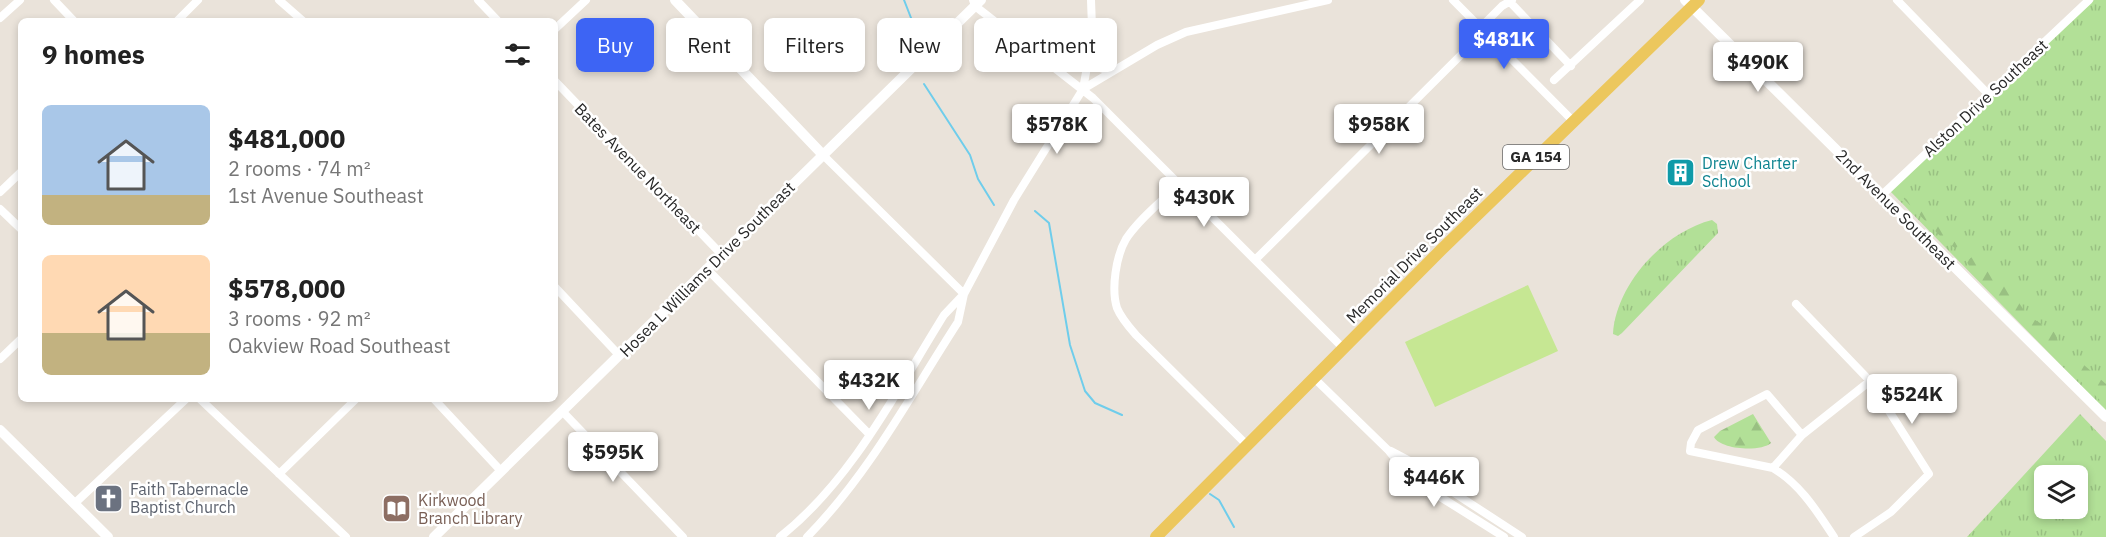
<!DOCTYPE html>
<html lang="en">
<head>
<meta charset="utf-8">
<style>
  body { margin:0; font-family:"IBM Plex Sans",sans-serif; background:#f6f6f6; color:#222; height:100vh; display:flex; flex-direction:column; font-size:22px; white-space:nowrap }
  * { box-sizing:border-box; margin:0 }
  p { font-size:20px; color:#767676 }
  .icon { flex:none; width:33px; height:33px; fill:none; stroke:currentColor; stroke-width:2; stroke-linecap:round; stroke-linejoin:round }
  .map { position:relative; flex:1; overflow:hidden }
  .side { position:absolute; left:18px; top:18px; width:540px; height:384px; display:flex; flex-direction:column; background:#fff; border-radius:9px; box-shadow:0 3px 9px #0003 }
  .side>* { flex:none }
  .banner { position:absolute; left:576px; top:18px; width:570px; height:54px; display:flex; gap:12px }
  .tools { position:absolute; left:2034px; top:465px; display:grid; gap:12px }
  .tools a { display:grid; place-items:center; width:54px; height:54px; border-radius:9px; background:#fff; box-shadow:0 3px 9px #0003; font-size:30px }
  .price { position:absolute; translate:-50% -51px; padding:0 14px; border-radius:6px; background:#fff; color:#222; font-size:20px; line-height:39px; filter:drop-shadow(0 2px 3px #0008) }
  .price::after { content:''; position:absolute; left:50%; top:36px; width:18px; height:14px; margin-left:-9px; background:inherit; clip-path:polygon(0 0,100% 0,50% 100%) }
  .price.current { background:#3d64f4; color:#fff }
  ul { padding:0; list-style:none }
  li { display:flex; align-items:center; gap:18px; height:150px; padding:0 24px }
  li span { display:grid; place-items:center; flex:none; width:168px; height:120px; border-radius:9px; color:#555 }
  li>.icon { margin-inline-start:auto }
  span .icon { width:72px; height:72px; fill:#fffc; stroke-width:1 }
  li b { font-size:26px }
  h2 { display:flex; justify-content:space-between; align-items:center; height:72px; padding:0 24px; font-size:26px }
  .chip { padding:0 21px; border-radius:9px; background:#fff; box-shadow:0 3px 9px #0003; font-size:21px; line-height:54px }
  .chip.current { background:#3d64f4; color:#fff }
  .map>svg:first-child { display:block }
  .grass { fill:url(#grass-tufts); fill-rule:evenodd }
  .forest { fill:url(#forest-firs) }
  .pitch { fill:#c6e793 }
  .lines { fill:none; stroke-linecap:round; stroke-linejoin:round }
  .stream { stroke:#6fcdeb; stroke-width:2 }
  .street { stroke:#fff; stroke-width:8 }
  .secondary { stroke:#fff; stroke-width:10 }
  .primary { stroke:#ecc75d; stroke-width:12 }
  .labels { text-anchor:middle; stroke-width:5; stroke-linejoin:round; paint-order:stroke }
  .shield { fill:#fff; stroke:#686868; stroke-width:1.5 }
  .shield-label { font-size:15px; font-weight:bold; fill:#282828 }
  .street-label { font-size:16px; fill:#282828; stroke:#fff }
  .culture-label { font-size:16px; fill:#0d838f; stroke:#fff; text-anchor:start }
  .worship-label { font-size:16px; fill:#5b616d; stroke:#fff; text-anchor:start }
  .education-label { font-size:16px; fill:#785e54; stroke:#fff; text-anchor:start }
</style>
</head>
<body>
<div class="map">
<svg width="2106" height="537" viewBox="0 0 2106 537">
  <defs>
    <pattern id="grass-tufts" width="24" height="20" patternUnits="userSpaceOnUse" patternTransform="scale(1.5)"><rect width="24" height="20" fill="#b2e097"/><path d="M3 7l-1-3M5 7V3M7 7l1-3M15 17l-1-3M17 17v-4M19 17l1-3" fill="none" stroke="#99c082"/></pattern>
    <pattern id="forest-firs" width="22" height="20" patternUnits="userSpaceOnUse" patternTransform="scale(1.5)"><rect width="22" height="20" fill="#b2e097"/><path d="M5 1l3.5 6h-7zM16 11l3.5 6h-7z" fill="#99c082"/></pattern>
  </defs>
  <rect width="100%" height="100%" fill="#eae3da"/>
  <path class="grass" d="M2094,0H2106V411L1888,189Z
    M1712,220L1717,224L1718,233L1622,333L1618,336L1613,334C1616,284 1664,232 1712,220Z
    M2080,414L2106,441V537H1967ZM2044,476H2078V508H2044Z"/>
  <path class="forest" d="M1899,194C1921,209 1944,224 1958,246L1955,248L1945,241Z
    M1972,257L1986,266L2006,283L2027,315L2056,333L2058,343L2054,349L2046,347L1980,281L1966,261Z
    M2067,357L2077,359L2106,384V406L2069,370L2066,362Z
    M1753,414L1771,443C1761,452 1721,450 1714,437L1720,431Z"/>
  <path class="pitch" d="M1528,285L1558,351L1435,407L1405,342Z"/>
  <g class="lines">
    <path class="stream" d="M904,0L913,23L916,41
      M924,84L970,155L978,179L994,205
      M1035,211L1049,223L1070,345L1085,391L1095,403L1122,415
      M1210,494L1219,500L1234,527"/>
    <path class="street" d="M54,0L74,21
      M279,0L303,21
      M478,0L498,21
      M973,0L975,6L984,13L1093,98L1344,349
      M1453,0L1574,122
      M1897,0L1989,95
      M1509,1L1571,66
      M0,18L20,0
      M177,21L198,0
      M1480,28L1502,6L1512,0
      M555,29L586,0
      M1089,56L1100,68L1112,72
      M1554,80L1640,0
      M555,81L722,255
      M1083,89L1157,45L1186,32L1328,0
      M823,155L964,294
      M1178,185C1161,202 1139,219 1126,239C1116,256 1111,289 1117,308C1121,318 1129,327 1136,335L1247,445
      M0,192L21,172
      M1882,195L2089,0
      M0,209L21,229
      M1255,260L1484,32
      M707,269L869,434
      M555,287L619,355
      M1796,304L1870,381L1929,474L1891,512L1854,537
      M0,359L21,339
      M1314,378L1389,451L1401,466L1442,498L1504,537
      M200,399L346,537
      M434,399L501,471
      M562,411L683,537
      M1391,451L1408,460L1445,487L1522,537
      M1773,468L1690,451L1691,443L1698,430L1767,394L1802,435
      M279,474L356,399
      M74,504L186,399
      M780,537C852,480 896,392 944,315L963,295
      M807,537C869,474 910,396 958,322L964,294L1014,200L1083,89L1089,56L1092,27L1091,0
      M1834,537C1816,510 1801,485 1773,468L1802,435L1870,381"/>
    <path class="secondary" d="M675,0L823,155
      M1685,0L2106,417
      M0,430L108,537
      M434,537L981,0"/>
    <path class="primary" d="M1156,537L1441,250L1699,0"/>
  </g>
  <defs>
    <symbol id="building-square" viewBox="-11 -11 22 22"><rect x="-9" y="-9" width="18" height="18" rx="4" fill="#0f9aa8" stroke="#fff"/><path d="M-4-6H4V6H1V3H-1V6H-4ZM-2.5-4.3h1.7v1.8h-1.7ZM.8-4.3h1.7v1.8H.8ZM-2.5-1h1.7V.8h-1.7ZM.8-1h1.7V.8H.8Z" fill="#fff"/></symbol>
    <symbol id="church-square" viewBox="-11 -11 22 22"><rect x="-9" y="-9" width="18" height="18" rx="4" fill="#6b7280" stroke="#fff"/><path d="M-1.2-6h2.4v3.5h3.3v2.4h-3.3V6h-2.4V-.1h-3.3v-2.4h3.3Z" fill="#fff"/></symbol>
    <symbol id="library-square" viewBox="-11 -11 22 22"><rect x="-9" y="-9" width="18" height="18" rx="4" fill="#8d6e63" stroke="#fff"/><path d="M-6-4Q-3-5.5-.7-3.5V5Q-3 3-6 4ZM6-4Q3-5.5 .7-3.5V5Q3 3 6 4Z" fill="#fff"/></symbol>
  </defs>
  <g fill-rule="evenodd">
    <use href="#building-square" x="1664" y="156" width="33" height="33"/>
    <use href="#church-square" x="92" y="482" width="33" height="33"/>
    <use href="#library-square" x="380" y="492" width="33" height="33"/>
  </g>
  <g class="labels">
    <rect class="shield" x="1503" y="145" width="66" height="24" rx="4.5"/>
    <g class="shield-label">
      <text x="1536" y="162">GA 154</text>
    </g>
    <g class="street-label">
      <text transform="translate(1985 98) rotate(-43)" y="6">Alston Drive Southeast</text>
      <text transform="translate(638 168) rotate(46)" y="6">Bates Avenue Northeast</text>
      <text transform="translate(1896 209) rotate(45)" y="6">2nd Avenue Southeast</text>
      <text transform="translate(1414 255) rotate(-45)" y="6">Memorial Drive Southeast</text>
      <text transform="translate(707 269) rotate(-45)" y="6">Hosea L Williams Drive Southeast</text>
    </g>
    <g class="culture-label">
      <text x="1702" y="169">Drew Charter<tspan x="1702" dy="18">School</tspan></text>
    </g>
    <g class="worship-label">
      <text x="130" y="495">Faith Tabernacle<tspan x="130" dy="18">Baptist Church</tspan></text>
    </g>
    <g class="education-label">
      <text x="418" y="506">Kirkwood<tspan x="418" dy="18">Branch Library</tspan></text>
    </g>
  </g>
</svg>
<div class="tools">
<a><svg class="icon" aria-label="layers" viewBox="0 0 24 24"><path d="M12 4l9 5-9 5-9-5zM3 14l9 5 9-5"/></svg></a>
</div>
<b class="price current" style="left:1504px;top:70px">$481K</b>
<b class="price" style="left:1758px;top:93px">$490K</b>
<b class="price" style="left:1057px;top:155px">$578K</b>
<b class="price" style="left:1379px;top:155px">$958K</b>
<b class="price" style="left:1204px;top:228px">$430K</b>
<b class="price" style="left:869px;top:411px">$432K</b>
<b class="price" style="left:1912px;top:425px">$524K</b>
<b class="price" style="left:613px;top:483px">$595K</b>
<b class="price" style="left:1434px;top:508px">$446K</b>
<div class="banner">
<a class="chip current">Buy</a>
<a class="chip">Rent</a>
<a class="chip">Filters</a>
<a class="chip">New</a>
<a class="chip">Apartment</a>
</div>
<section class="side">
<h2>9 homes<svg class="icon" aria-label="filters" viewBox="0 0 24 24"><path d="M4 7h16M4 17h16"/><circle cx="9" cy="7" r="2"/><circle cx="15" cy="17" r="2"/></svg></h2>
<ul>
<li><span style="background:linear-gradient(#a9c7e8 75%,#c2b280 0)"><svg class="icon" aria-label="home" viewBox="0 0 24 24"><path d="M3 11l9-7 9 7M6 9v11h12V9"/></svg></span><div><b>$481,000</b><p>2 rooms · 74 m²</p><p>1st Avenue Southeast</p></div></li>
<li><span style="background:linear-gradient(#ffd9b3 65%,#c2b280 0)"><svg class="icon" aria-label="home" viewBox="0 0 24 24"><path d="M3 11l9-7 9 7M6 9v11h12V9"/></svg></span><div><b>$578,000</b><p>3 rooms · 92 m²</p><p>Oakview Road Southeast</p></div></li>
</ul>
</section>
</div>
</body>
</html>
